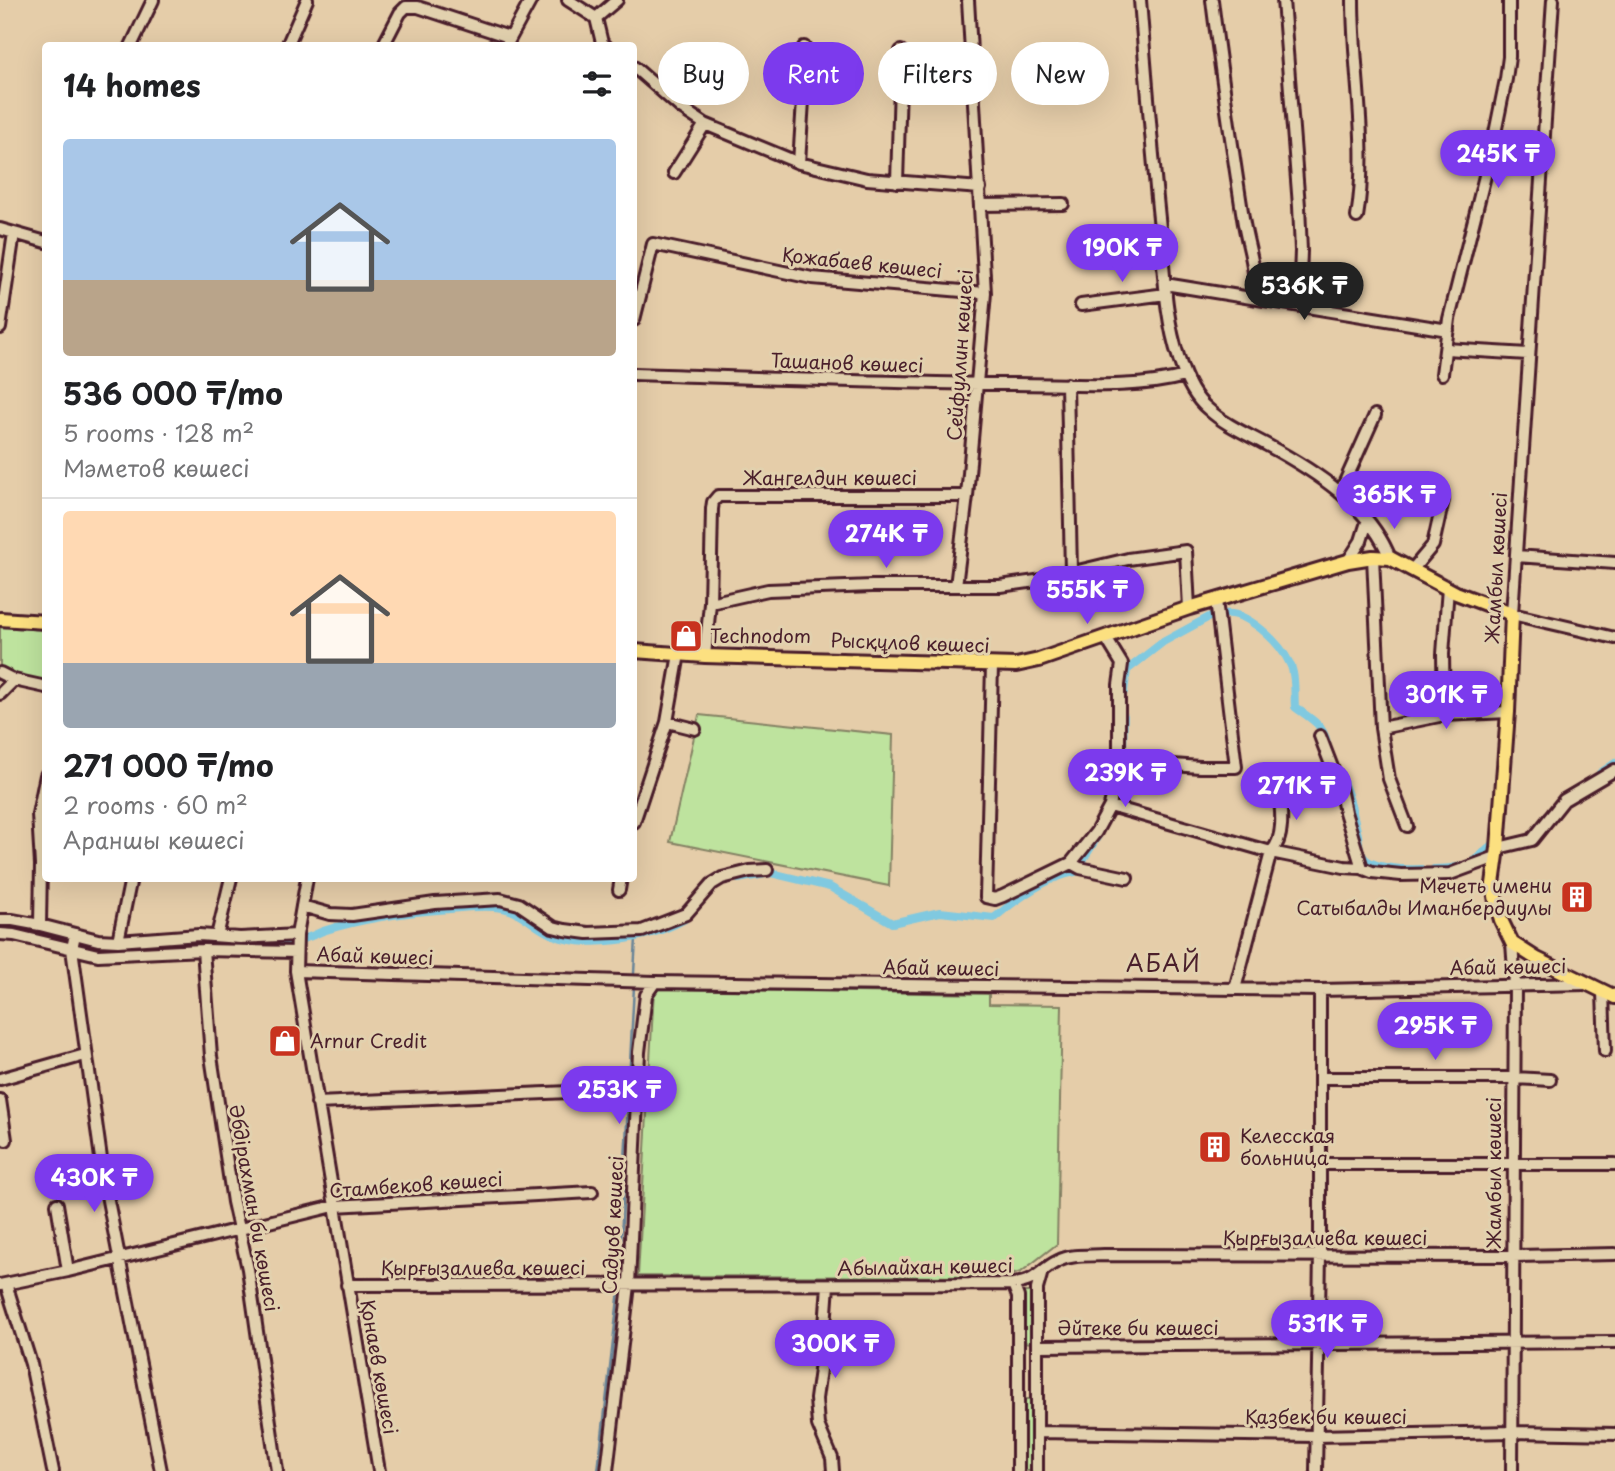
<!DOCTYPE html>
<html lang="en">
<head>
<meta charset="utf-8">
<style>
  body { margin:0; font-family:"Playpen Sans",sans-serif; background:#f2f2f2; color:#202124; height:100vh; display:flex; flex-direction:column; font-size:26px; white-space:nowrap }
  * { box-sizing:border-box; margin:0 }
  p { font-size:23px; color:#757577 }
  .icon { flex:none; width:38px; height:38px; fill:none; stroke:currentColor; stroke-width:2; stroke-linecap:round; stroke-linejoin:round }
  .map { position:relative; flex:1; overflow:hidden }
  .panel { position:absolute; left:42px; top:42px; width:595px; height:840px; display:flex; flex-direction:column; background:#fff; border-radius:7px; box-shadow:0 7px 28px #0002 }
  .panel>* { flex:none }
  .banner { position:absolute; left:658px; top:42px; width:665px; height:63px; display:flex; gap:14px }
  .price { position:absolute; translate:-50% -60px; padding:0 16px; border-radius:24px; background:#7c3aed; color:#fff; font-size:23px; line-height:46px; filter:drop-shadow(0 2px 4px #0008) }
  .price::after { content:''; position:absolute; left:50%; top:42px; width:21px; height:16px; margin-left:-10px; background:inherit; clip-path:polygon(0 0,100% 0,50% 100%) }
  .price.current { background:#222; color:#fff }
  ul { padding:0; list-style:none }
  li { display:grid; align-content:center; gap:14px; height:371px; padding:0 21px }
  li+li { border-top:2px solid #e0e0e0 }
  li span { display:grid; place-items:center; height:217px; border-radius:7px; color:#555 }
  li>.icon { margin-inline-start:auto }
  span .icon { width:126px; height:126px; fill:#fffc; stroke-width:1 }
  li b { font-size:30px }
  h2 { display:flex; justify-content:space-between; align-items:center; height:84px; padding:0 21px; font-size:30px }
  .chip { padding:0 24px; border-radius:32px; background:#fff; box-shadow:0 7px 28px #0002; font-size:24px; line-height:63px }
  .chip.current { background:#7c3aed; color:#fff }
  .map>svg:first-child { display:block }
  .green { fill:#bee39e; stroke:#848164; stroke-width:2 }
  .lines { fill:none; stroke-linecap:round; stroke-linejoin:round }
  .stream { stroke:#6a8598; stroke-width:2.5 }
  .canal { stroke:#80c9e0; stroke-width:8 }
  .minor-casing { stroke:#4a1f2b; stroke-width:16 }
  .major-casing { stroke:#4a1f2b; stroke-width:18 }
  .minor { stroke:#e2d1ae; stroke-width:10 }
  .major { stroke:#fce080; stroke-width:12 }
  .labels { text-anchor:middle; stroke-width:6; stroke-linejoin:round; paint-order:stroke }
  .street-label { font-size:19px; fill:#4a1f2b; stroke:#e2d1ae }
  .poi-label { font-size:19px; fill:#4a1f2b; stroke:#e2d1ae; text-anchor:start }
  .quarter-label { font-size:23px; letter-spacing:2px; fill:#4a1f2b; stroke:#e2d1ae }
</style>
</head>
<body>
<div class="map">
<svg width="1615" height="1471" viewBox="0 0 1615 1471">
  <rect width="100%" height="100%" fill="#e5cda9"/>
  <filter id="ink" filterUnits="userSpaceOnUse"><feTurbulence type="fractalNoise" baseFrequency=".0143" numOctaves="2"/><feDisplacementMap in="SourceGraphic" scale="14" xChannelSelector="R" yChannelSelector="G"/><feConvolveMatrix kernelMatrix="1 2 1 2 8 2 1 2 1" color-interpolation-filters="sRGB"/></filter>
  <g filter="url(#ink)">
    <path class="green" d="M0,627L45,630V683L11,673L0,667Z
      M699,715L893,735L889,886L670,842Z
      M654,989L989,994V1004L1062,1005L1057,1244L1021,1272L1004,1277L638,1276Z
      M1023,1292H1034L1033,1343L1022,1342Z
      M1021,1399H1033V1471H1020Z"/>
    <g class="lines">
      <path class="stream" d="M634,973L636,938
        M619,1278L634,986
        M598,1471L619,1290"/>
      <path class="canal" d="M1224,614C1247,610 1281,644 1290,664C1296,675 1294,695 1295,707C1313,721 1326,725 1328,750
        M1124,692L1127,670L1163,642L1211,616
        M1123,753L1124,716
        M1337,771C1349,790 1353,813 1358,835C1359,841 1359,851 1363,856C1370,869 1408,870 1421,869
        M1600,773L1615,763
        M1082,862L1098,836
        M1434,869C1446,869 1463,867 1473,861C1484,854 1488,844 1501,842
        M738,879L771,873L830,887L892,923L940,912L994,918C1017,899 1046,877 1075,872
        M0,929H16L66,941
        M303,939C310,937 316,934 323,931C363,918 407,912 450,909C467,907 486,905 503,908C520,911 531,923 545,931C582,952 650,939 685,919
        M78,944C117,954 153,944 192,943C225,942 258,948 290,941"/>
      <defs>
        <path id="minor" d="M568,0L596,18
          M1140,0C1146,76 1152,152 1160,228C1164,271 1165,318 1179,359C1185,378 1193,397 1208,409C1225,425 1247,434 1267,445C1315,471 1369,505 1390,558
          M1212,0C1221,73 1232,146 1243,218C1247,245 1258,271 1254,298
          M1283,0L1299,206L1301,251L1299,305
          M1353,0C1353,72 1369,146 1357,217
          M1553,0L1512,614L1615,638
          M596,18L602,43L606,46
          M596,18L617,0
          M131,46L153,0
          M287,46L307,0
          M383,46L400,13L406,7H418L509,37
          M506,46L531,0
          M634,67L681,108L705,124L799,163L867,179L980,188
          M799,163L804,85V47
          M674,173L705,124
          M897,182L901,51
          M981,205L1063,204
          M0,229L46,242
          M1165,284L1448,330
          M1081,305L1166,294
          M634,320L653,244L812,278L985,293
          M0,328L14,233
          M1446,349L1528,354
          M634,374C761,378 888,383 1016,384C1068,384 1135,390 1185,376
          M1442,374L1449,319L1492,148L1506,79L1509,57V0
          M1067,384L1071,571
          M1340,493L1375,415
          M1516,556L1615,563
          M1373,557L1381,728L1389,779L1407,826
          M1348,561L1361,541L1367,522
          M1412,570L1433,545L1443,500
          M956,586L967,496L985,293L968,0
          M710,603L768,590L872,586H1000L1036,581L1128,559L1186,551L1189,608
          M705,656L710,603L712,509L713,502L718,496H967
          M992,666L986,897L995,899L1003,896L1071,863L1096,832L1110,806L1119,761V685L1122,664L1106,638
          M0,673L14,680L46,687
          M0,694L14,680
          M1444,715L1443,654L1448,588
          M667,722L695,729
          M1381,728L1444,715L1508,712
          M1320,736L1340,788L1345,812L1362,868
          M1119,761L1200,767H1236L1216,600
          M1110,806L1271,852L1344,867L1362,868L1372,872L1401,875L1450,874L1496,857
          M634,822L667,722L679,654
          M1498,848L1532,840L1564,800L1615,770
          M1071,863L1080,868L1127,878
          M307,878L297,935L296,971L379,1471
          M619,890L621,878
          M302,906L330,914L352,915L435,903L500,899L519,904L553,927L565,930L588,933L642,931L686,914L712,884L722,878L750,871L767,870
          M0,920H13L40,925L98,940L118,941L199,935L240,938L297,935
          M40,925L41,865L38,814L46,775
          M0,934L14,935L98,955L203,950L296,952
          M75,934L72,949L104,1180L161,1471
          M217,936L231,878
          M118,941L131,878
          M203,950L211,1056L233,1202L248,1269L277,1471
          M296,971L655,982L1320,990L1587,984
          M1235,989L1271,852C1288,836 1279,798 1278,777
          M1603,992L1605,1051
          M1320,1078H1514L1550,1080
          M0,1079L85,1055
          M0,1100L6,1140
          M317,1103L615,1090
          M1319,1164H1615
          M57,1204L68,1271
          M6,1284L31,1364L53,1471
          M1013,1284L1018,1297V1471
          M0,1285L68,1271L334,1206L592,1192
          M347,1285L1013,1284C1039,1281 1039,1270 1058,1261C1072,1254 1089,1256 1104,1255L1513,1256L1615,1254
          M828,1285L824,1340L816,1399L818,1425L832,1458L833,1471
          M1038,1346L1615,1342
          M1037,1432L1316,1436L1513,1432L1615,1434
          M607,1471L629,1285L639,1052L646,995L655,982
          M1037,1471V1289L1041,1275
          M1316,1471L1320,1255V990
          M1512,1471L1515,984L1512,943"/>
        <path id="major" d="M0,619L46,622
          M634,651L705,656L1016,665L1039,660L1189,608L1348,561L1373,557L1390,558L1456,593L1512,614L1508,712L1498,848L1493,884L1496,902L1501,920L1512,943L1537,959L1615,997"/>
      </defs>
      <use href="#minor" class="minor-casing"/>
      <use href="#major" class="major-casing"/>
      <use href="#minor" class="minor"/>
      <use href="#major" class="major"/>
    </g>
  </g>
  <defs>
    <symbol id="shop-square" viewBox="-11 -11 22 22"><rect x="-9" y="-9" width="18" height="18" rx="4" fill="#c8321e" stroke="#e2d1ae"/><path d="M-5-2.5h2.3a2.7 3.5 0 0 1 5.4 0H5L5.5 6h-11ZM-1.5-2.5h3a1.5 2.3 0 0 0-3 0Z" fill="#fff"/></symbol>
    <symbol id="building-square" viewBox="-11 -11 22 22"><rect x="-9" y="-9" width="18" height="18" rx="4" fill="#c8321e" stroke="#e2d1ae"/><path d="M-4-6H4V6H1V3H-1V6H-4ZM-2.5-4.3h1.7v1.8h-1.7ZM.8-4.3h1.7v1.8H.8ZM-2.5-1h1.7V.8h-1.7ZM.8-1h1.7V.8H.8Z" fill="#fff"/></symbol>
  </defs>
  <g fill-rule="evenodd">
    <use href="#shop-square" x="667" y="617" width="38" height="38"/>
    <use href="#building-square" x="1558" y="878" width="38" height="38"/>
    <use href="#shop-square" x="266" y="1022" width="38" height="38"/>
    <use href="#building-square" x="1196" y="1128" width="38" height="38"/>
  </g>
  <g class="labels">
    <g class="street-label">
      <text transform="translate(862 263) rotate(6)" y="7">Қожабаев көшесі</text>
      <text transform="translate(960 355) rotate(-86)" y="7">Сейфуллин көшесі</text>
      <text transform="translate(847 363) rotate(2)" y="7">Ташанов көшесі</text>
      <text x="830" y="485">Жангелдин көшесі</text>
      <text transform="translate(1496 568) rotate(-87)" y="7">Жамбыл көшесі</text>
      <text transform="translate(910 643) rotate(2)" y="7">Рысқұлов көшесі</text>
      <text transform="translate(375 956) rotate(2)" y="7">Абай көшесі</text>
      <text transform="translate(1508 967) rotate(-1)" y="7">Абай көшесі</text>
      <text transform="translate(941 968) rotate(1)" y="7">Абай көшесі</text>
      <text transform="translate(1494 1173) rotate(-90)" y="7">Жамбыл көшесі</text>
      <text transform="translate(416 1185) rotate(-4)" y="7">Стамбеков көшесі</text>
      <text transform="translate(254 1208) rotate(80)" y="7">Әбдірахман би көшесі</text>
      <text transform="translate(613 1225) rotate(-87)" y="7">Садуов көшесі</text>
      <text x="1325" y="1245">Қырғызалиева көшесі</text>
      <text transform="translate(925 1267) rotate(-1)" y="7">Абылайхан көшесі</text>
      <text x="483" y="1275">Қырғызалиева көшесі</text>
      <text x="1138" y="1335">Әйтеке би көшесі</text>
      <text transform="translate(379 1367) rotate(80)" y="7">Қонаев көшесі</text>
      <text x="1326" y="1424">Қазбек би көшесі</text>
    </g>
    <g class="poi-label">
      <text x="710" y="643">Technodom</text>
      <text x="1552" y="893" text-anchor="end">Мечеть имени<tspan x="1552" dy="22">Сатыбалды Иманбердиулы</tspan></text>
      <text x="310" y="1048">Arnur Credit</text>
      <text x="1240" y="1143">Келесская<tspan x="1240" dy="22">больница</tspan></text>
    </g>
    <g class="quarter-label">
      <text x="1164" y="972">АБАЙ</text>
    </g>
  </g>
</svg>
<b class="price" style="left:1498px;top:190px">245K ₸</b>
<b class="price" style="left:1122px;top:284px">190K ₸</b>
<b class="price current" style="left:1304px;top:322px">536K ₸</b>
<b class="price" style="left:1394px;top:531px">365K ₸</b>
<b class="price" style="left:886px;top:570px">274K ₸</b>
<b class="price" style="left:1087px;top:626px">555K ₸</b>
<b class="price" style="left:1446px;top:731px">301K ₸</b>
<b class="price" style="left:1125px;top:809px">239K ₸</b>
<b class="price" style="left:1296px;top:822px">271K ₸</b>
<b class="price" style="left:1435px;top:1062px">295K ₸</b>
<b class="price" style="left:619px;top:1126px">253K ₸</b>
<b class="price" style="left:94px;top:1214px">430K ₸</b>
<b class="price" style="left:1327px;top:1360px">531K ₸</b>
<b class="price" style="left:835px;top:1380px">300K ₸</b>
<div class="banner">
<a class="chip">Buy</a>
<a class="chip current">Rent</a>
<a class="chip">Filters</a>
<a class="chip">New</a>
</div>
<section class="panel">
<h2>14 homes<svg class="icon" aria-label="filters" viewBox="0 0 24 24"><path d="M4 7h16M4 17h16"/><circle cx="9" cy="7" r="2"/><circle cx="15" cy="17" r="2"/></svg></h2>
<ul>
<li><span style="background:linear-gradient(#a9c7e8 65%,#b9a48a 0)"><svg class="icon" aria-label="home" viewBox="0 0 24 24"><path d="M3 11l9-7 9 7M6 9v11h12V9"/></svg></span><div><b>536 000 ₸/mo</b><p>5 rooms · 128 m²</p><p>Мәметов көшесі</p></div></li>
<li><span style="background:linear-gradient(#ffd9b3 70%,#9aa5b1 0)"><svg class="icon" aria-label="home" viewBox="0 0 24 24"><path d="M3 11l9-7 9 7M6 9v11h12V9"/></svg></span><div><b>271 000 ₸/mo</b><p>2 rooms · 60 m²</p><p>Араншы көшесі</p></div></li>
</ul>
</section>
</div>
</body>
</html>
